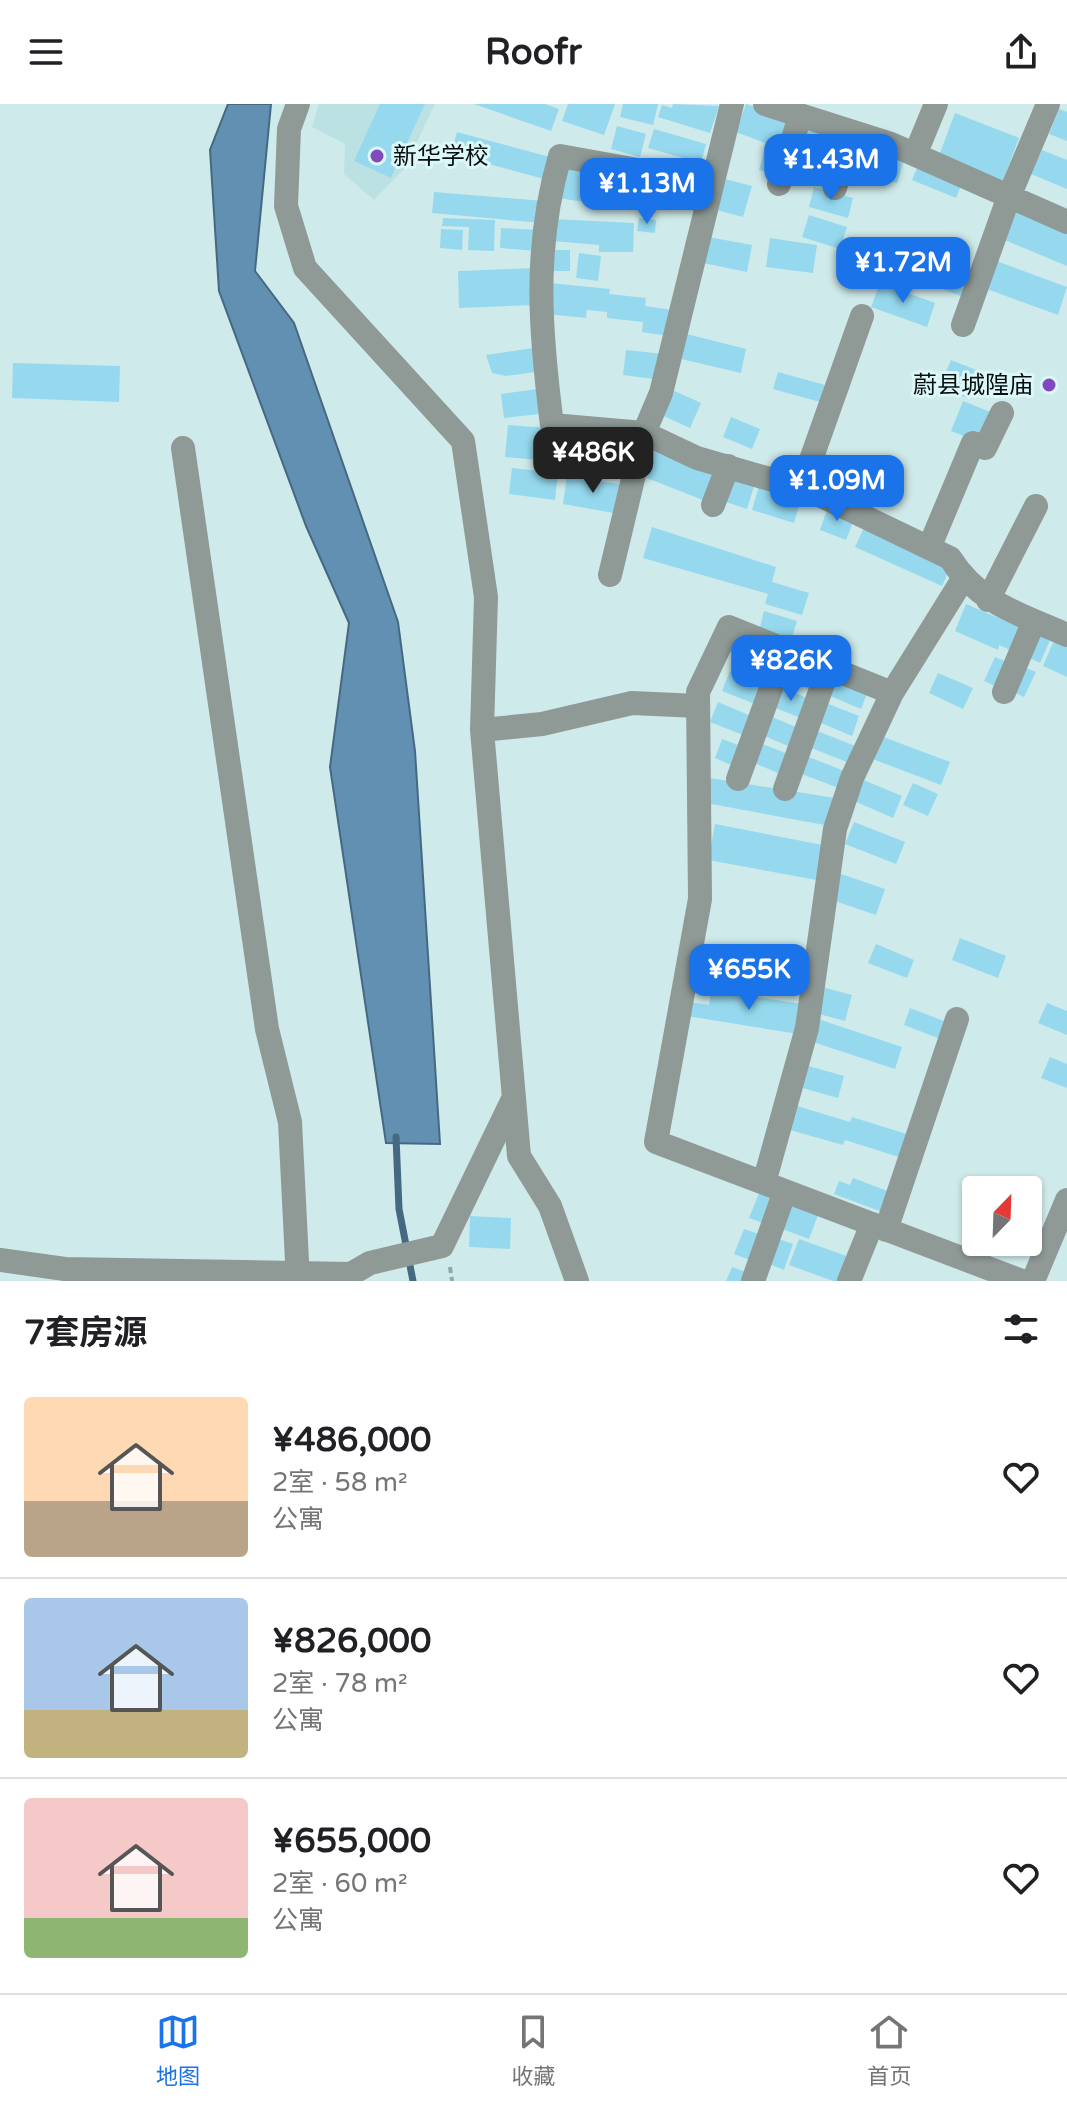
<!DOCTYPE html>
<html lang="zh">
<head>
<meta charset="utf-8">
<style>
  body { margin:0; font-family:"Varela Round","Noto Sans SC",sans-serif; background:#f6f6f6; color:#202124; height:100vh; display:flex; flex-direction:column; font-size:30px; white-space:nowrap }
  * { box-sizing:border-box; margin:0 }
  p { font-size:26px; color:#757577 }
  .icon { flex:none; width:44px; height:44px; fill:none; stroke:currentColor; stroke-width:2; stroke-linecap:round; stroke-linejoin:round }
  .map { position:relative; height:1177px; overflow:hidden }
  .details { display:flex; flex-direction:column; background:#fff; flex:1 }
  .details>* { flex:none }
  .needle { width:52px; rotate:23deg }
  .tools { position:absolute; left:962px; top:1072px; display:grid; gap:16px }
  .tools a { display:grid; place-items:center; width:80px; height:80px; border-radius:8px; background:#fff; box-shadow:0 2px 6px #0004; font-size:40px }
  .price { position:absolute; translate:-50% -68px; padding:0 18px; border-radius:16px; background:#1a73e8; color:#fff; font-size:26px; line-height:52px; filter:drop-shadow(0 2px 4px #0008) }
  .price::after { content:''; position:absolute; left:50%; top:48px; width:24px; height:18px; margin-left:-12px; background:inherit; clip-path:polygon(0 0,100% 0,50% 100%) }
  .price.active { background:#222; color:#fff }
  ul { padding:0; list-style:none }
  li { display:flex; align-items:center; gap:24px; height:200px; padding:0 24px }
  li+li { border-top:2px solid #e0e0e0 }
  li span { display:grid; place-items:center; flex:none; width:224px; height:160px; border-radius:8px; color:#555 }
  li>.icon { margin-inline-start:auto }
  span .icon { width:96px; height:96px; fill:#fffc; stroke-width:1 }
  li b { font-size:34px }
  h2 { display:flex; justify-content:space-between; align-items:center; height:96px; padding:0 24px; font-size:34px }
  header { display:flex; justify-content:space-between; align-items:center; height:104px; padding:0 24px; background:#fff; font-size:36px; font-weight:700 }
  .dock { display:flex; justify-content:space-around; align-items:center; height:112px; border-top:2px solid #e0e0e0; background:#fff; font-size:22px; color:#757577 }
  .dock a { display:grid; justify-items:center; gap:4px }
  .dock .active { color:#1a73e8 }
  .map>svg:first-child { display:block }
  .built { fill:#bce1e2 }
  .water { fill:#6190b3; stroke:#466982; stroke-width:2 }
  .lines { fill:none; stroke-linecap:round; stroke-linejoin:round }
  .stream { stroke:#466982; stroke-width:7 }
  .building { fill:#96d9ee }
  .path { stroke:#92a7a7; stroke-width:4; stroke-dasharray:6 4; stroke-linecap:butt }
  .minor { stroke:#8f9a97; stroke-width:24 }
  .poi-dot { fill:#8249bf; stroke:#dcf7f8; stroke-width:3 }
  .labels { text-anchor:middle; stroke-width:6; stroke-linejoin:round; paint-order:stroke }
  .poi-label { font-size:24px; fill:#060e0e; stroke:#dcf7f8; text-anchor:start }
</style>
</head>
<body>
<header><svg class="icon" aria-label="menu" viewBox="0 0 24 24"><path d="M4 6h16M4 12h16M4 18h16"/></svg>Roofr<svg class="icon" aria-label="share" viewBox="0 0 24 24"><path d="M12 15V3M7 8l5-5 5 5M5 13v7h14v-7"/></svg></header>
<div class="map">
<svg width="1067" height="1177" viewBox="0 0 1067 1177">
  <rect width="100%" height="100%" fill="#cfeaea"/>
  <path class="built" d="M319,0H435L404,65L374,96L344,70L345,40L312,23Z"/>
  <path class="water" d="M228,0H271L255,167L294,219L398,518L415,647L440,1040L386,1039L330,663L349,519L306,422L219,187L210,46Z"/>
  <g class="lines">
    <path class="stream" d="M396,1033L399,1105L413,1177"/>
  </g>
  <path class="building" d="M380,0H425L391,74L354,57Z
    M474,0H545L559,5L551,27Z
    M568,0H615L604,31L562,17Z
    M623,0H658L653,21L620,13Z
    M673,0L719,2L710,29L658,13L662,1L672,4Z
    M746,0L798,18L790,39L771,32L768,40L736,28Z
    M1059,5L1067,8V37L1049,30Z
    M955,9L1019,34L1002,79L938,54Z
    M803,19L847,34L842,50L824,43L820,56L794,47Z
    M617,22L646,30L640,53L611,45Z
    M654,25L706,40L701,59L648,44Z
    M457,28L554,54L548,76L451,50Z
    M855,35L905,53L897,79L863,68L865,60L848,54Z
    M765,44L784,49L778,71L759,66Z
    M1042,46L1067,56V85L1031,70Z
    M920,57L964,75L956,94L912,76Z
    M562,59L706,84L703,99L672,92L670,99L638,90L613,89L611,102L558,94Z
    M721,74L752,82L743,113L713,105Z
    M814,83L853,94L848,114L809,103Z
    M434,88L544,97L542,119L432,109Z
    M1014,107L1067,129V162L1002,135Z
    M809,111L847,123L840,145L802,133Z
    M443,114L495,116L494,147L468,146L469,123L442,122Z
    M639,114L656,116L655,129L637,127Z
    M553,115L634,119L633,148H599V141L552,137Z
    M501,124L539,126L538,147L500,144Z
    M441,125L463,126L462,146L440,144Z
    M703,132L752,141L747,168L698,158Z
    M770,134L817,141L813,169L766,163Z
    M890,142L974,174L966,194L883,162Z
    M551,146H570V167H551Z
    M579,149L601,152L598,177L576,174Z
    M994,156L1067,183L1058,211L984,184Z
    M536,164L537,201L459,204L458,167Z
    M550,179L610,185L609,190L646,194L645,202L672,206L668,232L642,228L643,218L607,214V208L587,206L586,214L547,210Z
    M880,179L935,199L927,223L871,203Z
    M683,229L746,245L741,269L677,254Z
    M540,243L543,267L506,272L492,269L486,251Z
    M626,246L664,250L661,276L623,271Z
    M951,256L979,267L967,294L940,282Z
    M13,259L120,262L119,298L12,294Z
    M778,268L825,281L820,298L773,285Z
    M545,284L548,309L504,314L501,290Z
    M670,285L701,299L690,324L659,310Z
    M963,297L998,311L986,341L951,327Z
    M731,313L760,325L752,345L723,333Z
    M508,321L587,327L585,353L551,350L550,357L505,353Z
    M604,327L636,333L630,363L598,357Z
    M651,341L720,367L708,398L639,371Z
    M512,364L558,369L555,396L509,390Z
    M729,370L755,379L747,405L720,396Z
    M567,372L624,381L619,410L563,400Z
    M760,378L802,390L794,419L752,406Z
    M828,403L855,413L846,436L820,426Z
    M865,421L952,460L942,482L855,443Z
    M652,423L776,463L772,478L809,489L802,511L765,500L768,490L643,454Z
    M966,500L1027,526L1017,549L999,541L998,546L955,527Z
    M764,507L797,517L791,536L759,527Z
    M1034,526L1051,534L1040,559L1023,551Z
    M1055,534L1067,539V573L1043,562Z
    M740,536L778,552L771,571L732,556Z
    M786,553L824,568L816,588L778,572Z
    M995,553L1012,560L1001,585L984,577Z
    M1019,561L1036,568L1024,593L1007,585Z
    M730,567L768,583L760,602L722,587Z
    M938,569L973,584L963,605L929,589Z
    M831,570L869,585L861,605L823,589Z
    M776,581L814,597L806,616L768,601Z
    M821,597L859,612L852,632L814,616Z
    M718,598L756,614L748,633L710,618Z
    M765,610L803,626L795,645L757,629Z
    M812,625L858,643L852,660L806,642Z
    M878,631L950,658L941,681L870,654Z
    M722,635L744,643L736,663L715,654Z
    M755,637L793,652L785,672L747,656Z
    M801,650L847,668L841,685L794,667Z
    M710,674L835,694L830,722L706,699Z
    M861,675L902,692L893,714L852,696Z
    M913,679L938,690L928,712L903,701Z
    M854,718L905,738L896,760L845,740Z
    M715,720L828,742L822,777L708,756Z
    M838,769L885,785L876,811L829,795Z
    M960,834L1006,852L998,874L952,856Z
    M876,840L914,856L907,874L868,859Z
    M760,849L812,855L808,884L757,877Z
    M822,883L852,891L845,917L815,909Z
    M711,886L802,900L798,930L687,912L689,898L709,901Z
    M1047,899L1067,907V931L1038,919Z
    M910,904L949,919L943,936L904,921Z
    M818,915L902,943L895,965L810,937Z
    M1050,953L1067,960V984L1041,974Z
    M805,961L844,972L838,994L799,983Z
    M797,1002L850,1018L852,1013L910,1031L902,1054L845,1036L843,1041L790,1026Z
    M853,1074L893,1089L885,1109L834,1090L839,1077L850,1081Z
    M759,1089L779,1096L769,1121L749,1114Z
    M785,1099L818,1111L809,1135L777,1123Z
    M470,1112L511,1114L510,1145L469,1143Z
    M744,1125L764,1132L755,1158L734,1150Z
    M773,1133L793,1140L784,1166L764,1158Z
    M799,1135L852,1154L844,1177H833L789,1161Z
    M732,1163L752,1170L749,1177H726Z"/>
  <g class="lines">
    <path class="path" d="M450,1163L452,1177"/>
    <path class="minor" d="M298,0L289,25L286,102L305,164L463,337L486,493L482,626L519,1052L550,1102L577,1177
      M765,0L891,40L1067,118
      M915,51L936,0
      M710,79L560,52C533,145 540,227 552,321L644,329L697,354L811,387L950,454C979,500 1020,510 1067,531
      M779,80L800,12
      M835,84L852,30
      M963,221L1008,95L1048,0
      M183,344L267,925L290,1018L298,1177
      M801,384L862,212
      M713,401L728,362
      M929,444L973,339L985,344L1002,309
      M610,471L644,329L661,289L732,0
      M963,475L892,589L729,523L698,588L700,795L656,1038L1022,1177
      M988,496L1036,402
      M1004,588L1034,517
      M482,626L542,620L632,599L698,602
      M738,675L785,546
      M785,685L829,563
      M764,1079L807,924L835,725L852,674L892,589
      M886,1126L957,915
      M0,1156L65,1165L351,1170L370,1159L442,1142L514,993
      M753,1177L785,1087
      M849,1177L872,1120
      M1033,1177L1067,1096"/>
  </g>
  <g class="poi-dot">
    <circle cx="377" cy="52" r="8"/>
    <circle cx="1049" cy="281" r="8"/>
  </g>
  <g class="labels">
    <g class="poi-label">
      <text x="393" y="60">新华学校</text>
      <text x="1033" y="289" text-anchor="end">蔚县城隍庙</text>
    </g>
  </g>
</svg>
<div class="tools">
<a><svg class="needle" viewBox="-14 -14 28 28"><path d="M0-13l5 13h-10z" fill="#e53935"/><path d="M0 13l5-13h-10z" fill="#757577"/></svg></a>
</div>
<b class="price" style="left:831px;top:98px">¥1.43M</b>
<b class="price" style="left:647px;top:122px">¥1.13M</b>
<b class="price" style="left:903px;top:201px">¥1.72M</b>
<b class="price active" style="left:593px;top:391px">¥486K</b>
<b class="price" style="left:837px;top:419px">¥1.09M</b>
<b class="price" style="left:791px;top:599px">¥826K</b>
<b class="price" style="left:749px;top:908px">¥655K</b>
</div>
<section class="details">
<h2>7套房源<svg class="icon" aria-label="filters" viewBox="0 0 24 24"><path d="M4 7h16M4 17h16"/><circle cx="9" cy="7" r="2"/><circle cx="15" cy="17" r="2"/></svg></h2>
<ul>
<li><span style="background:linear-gradient(#ffd9b3 65%,#b9a48a 0)"><svg class="icon" aria-label="home" viewBox="0 0 24 24"><path d="M3 11l9-7 9 7M6 9v11h12V9"/></svg></span><div><b>¥486,000</b><p>2室 · 58 m²</p><p>公寓</p></div><svg class="icon" aria-label="heart" viewBox="0 0 24 24"><path d="M12 20l-8-8c-3-5 5-10 8-4 3-6 11-1 8 4z"/></svg></li>
<li><span style="background:linear-gradient(#a9c7e8 70%,#c2b280 0)"><svg class="icon" aria-label="home" viewBox="0 0 24 24"><path d="M3 11l9-7 9 7M6 9v11h12V9"/></svg></span><div><b>¥826,000</b><p>2室 · 78 m²</p><p>公寓</p></div><svg class="icon" aria-label="heart" viewBox="0 0 24 24"><path d="M12 20l-8-8c-3-5 5-10 8-4 3-6 11-1 8 4z"/></svg></li>
<li><span style="background:linear-gradient(#f6c9c9 75%,#8fb573 0)"><svg class="icon" aria-label="home" viewBox="0 0 24 24"><path d="M3 11l9-7 9 7M6 9v11h12V9"/></svg></span><div><b>¥655,000</b><p>2室 · 60 m²</p><p>公寓</p></div><svg class="icon" aria-label="heart" viewBox="0 0 24 24"><path d="M12 20l-8-8c-3-5 5-10 8-4 3-6 11-1 8 4z"/></svg></li>
</ul>
</section>
<nav class="dock">
<a class="active"><svg class="icon" aria-label="map" viewBox="0 0 24 24"><path d="M3 6l6-2 6 2 6-2v14l-6 2-6-2-6 2zM9 4v14M15 6v14"/></svg>地图</a>
<a><svg class="icon" aria-label="saved" viewBox="0 0 24 24"><path d="M7 4h10v16l-5-4-5 4z"/></svg>收藏</a>
<a><svg class="icon" aria-label="home" viewBox="0 0 24 24"><path d="M3 11l9-7 9 7M6 9v11h12V9"/></svg>首页</a>
</nav>
</body>
</html>
